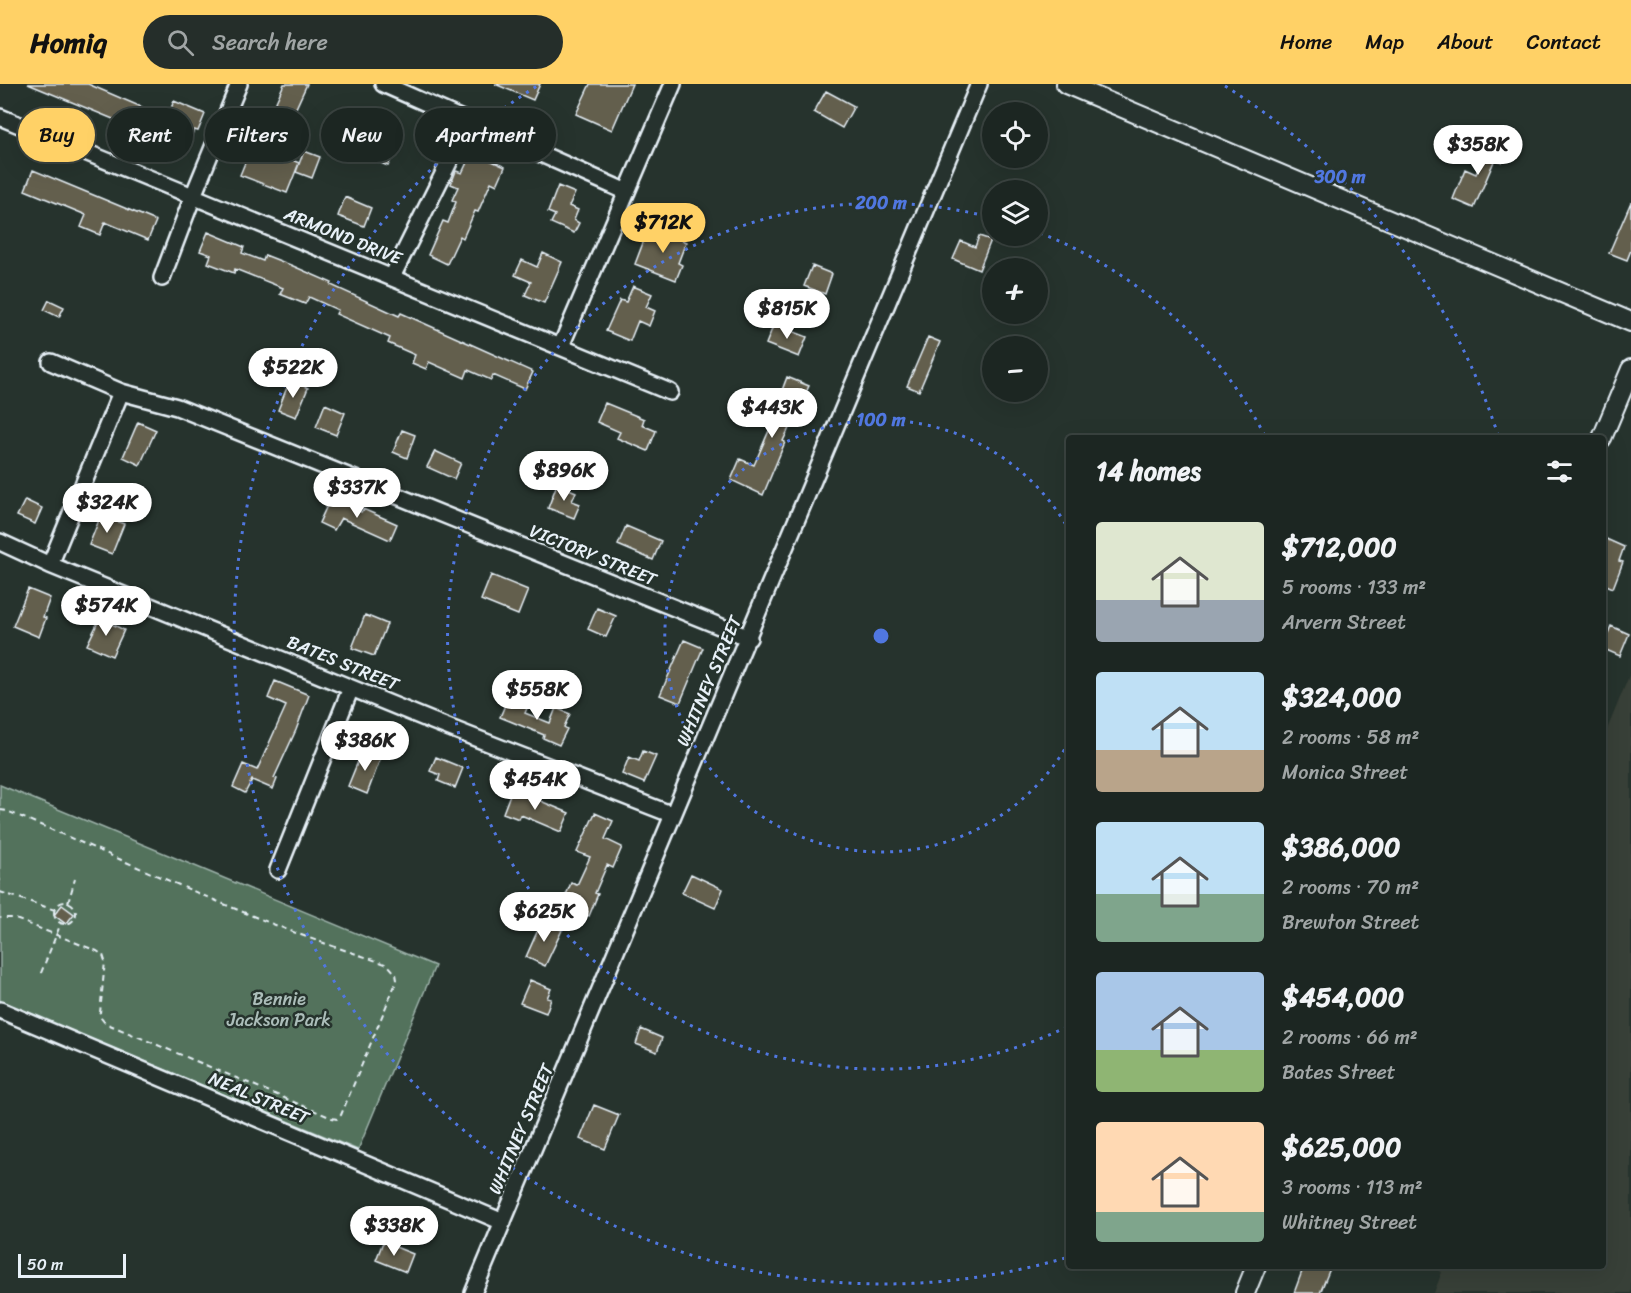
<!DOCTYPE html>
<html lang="en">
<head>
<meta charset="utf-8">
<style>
  body { margin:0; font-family:Sriracha,sans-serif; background:#252e2a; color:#f1f3f6; height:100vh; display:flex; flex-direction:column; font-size:22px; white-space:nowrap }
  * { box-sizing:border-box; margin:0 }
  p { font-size:20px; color:#a0a5a5 }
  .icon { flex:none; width:33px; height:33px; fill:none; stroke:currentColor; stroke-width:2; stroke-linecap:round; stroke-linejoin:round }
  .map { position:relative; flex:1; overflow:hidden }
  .side { position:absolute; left:1066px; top:351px; width:540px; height:834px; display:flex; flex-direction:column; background:#1c2622; border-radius:6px; box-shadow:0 6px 24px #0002,0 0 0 2px #3a4340 }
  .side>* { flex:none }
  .banner { position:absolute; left:18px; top:24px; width:570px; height:54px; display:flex; gap:12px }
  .buttons { position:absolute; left:982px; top:18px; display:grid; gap:12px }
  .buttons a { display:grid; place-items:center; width:66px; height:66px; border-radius:50%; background:#1c2622; box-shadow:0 6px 24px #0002,0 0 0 2px #3a4340; font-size:30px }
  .scale { position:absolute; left:18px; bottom:15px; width:108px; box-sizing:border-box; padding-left:6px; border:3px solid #e8f1f8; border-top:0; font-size:16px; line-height:21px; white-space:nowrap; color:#e8f1f8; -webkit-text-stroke:4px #26332d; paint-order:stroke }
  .price { position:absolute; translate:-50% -51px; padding:0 14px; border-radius:21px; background:#fff; color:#222; font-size:20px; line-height:39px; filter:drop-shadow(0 2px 3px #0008) }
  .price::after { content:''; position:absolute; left:50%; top:36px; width:18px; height:14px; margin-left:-9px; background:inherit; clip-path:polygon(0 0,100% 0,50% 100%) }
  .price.current { background:#ffd166; color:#111 }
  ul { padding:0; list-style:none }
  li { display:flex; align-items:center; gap:18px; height:150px; padding:0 30px }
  li span { display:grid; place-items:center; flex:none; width:168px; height:120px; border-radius:6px; color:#555 }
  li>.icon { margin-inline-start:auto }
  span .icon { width:72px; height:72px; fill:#fffc; stroke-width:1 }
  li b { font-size:26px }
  h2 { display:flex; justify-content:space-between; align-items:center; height:72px; padding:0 30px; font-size:26px }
  .tag { padding:0 21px; border-radius:27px; background:#1c2622; box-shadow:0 6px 24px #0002,0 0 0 2px #3a4340; font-size:21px; line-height:54px }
  .tag.current { background:#ffd166; color:#111 }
  header { display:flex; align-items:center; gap:36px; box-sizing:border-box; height:84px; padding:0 30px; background:#ffd166; color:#111 }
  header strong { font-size:28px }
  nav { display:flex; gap:33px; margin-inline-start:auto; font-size:21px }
  .search { width:420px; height:54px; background:#252e2a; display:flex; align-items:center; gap:15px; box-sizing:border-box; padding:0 21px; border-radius:33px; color:#a0a5a5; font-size:22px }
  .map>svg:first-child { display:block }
  .built { fill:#394037 }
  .green { fill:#52725c; stroke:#9db2aa; stroke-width:1.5 }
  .building { fill:#645f4d; stroke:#e8f1f8; stroke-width:1.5 }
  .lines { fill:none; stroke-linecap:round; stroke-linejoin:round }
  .minor-casing { stroke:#e8f1f8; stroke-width:20 }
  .tertiary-casing { stroke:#e8f1f8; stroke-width:22 }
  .path { stroke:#e8f1f8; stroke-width:2; stroke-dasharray:6 4.5; stroke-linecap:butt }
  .minor { stroke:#26332d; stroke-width:15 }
  .tertiary { stroke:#26332d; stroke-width:18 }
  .ring { fill:none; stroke:#5077e0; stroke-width:3; stroke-dasharray:3 6 }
  .labels { text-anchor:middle; stroke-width:5; stroke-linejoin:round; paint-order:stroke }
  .street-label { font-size:18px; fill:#e8f1f8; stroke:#26332d }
  .park-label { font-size:18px; fill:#acbeba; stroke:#26332d }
  .centre { fill:#5077e0; stroke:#26332d; stroke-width:3 }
  .ring-label { font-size:18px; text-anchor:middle; font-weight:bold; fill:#5077e0; stroke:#26332d; stroke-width:5; stroke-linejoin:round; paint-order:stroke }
</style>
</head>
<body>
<header>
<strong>Homiq</strong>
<div class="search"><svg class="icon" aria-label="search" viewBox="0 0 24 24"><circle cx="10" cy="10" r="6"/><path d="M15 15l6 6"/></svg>Search here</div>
<nav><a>Home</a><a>Map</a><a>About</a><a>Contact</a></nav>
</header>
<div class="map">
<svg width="1631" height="1209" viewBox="0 0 1631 1209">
  <rect width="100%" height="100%" fill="#26332d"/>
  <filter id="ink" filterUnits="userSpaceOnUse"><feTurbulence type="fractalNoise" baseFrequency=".0167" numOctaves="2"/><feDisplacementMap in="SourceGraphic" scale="12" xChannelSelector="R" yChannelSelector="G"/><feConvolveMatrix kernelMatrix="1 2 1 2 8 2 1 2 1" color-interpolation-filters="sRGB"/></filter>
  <g filter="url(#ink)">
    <path class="built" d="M1631,587V1209H1434L1442,1188L1427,1182H1604V653Z"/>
    <path class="green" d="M0,701L435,882L358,1066L0,917Z"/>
    <path class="building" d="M28,0H88L167,34L174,17L205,30L198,47L194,46L186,65Z
      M284,0H307L290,37L271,29Z
      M495,0H540L533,16Z
      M590,0H632L612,46L576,30Z
      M826,7L854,22L842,44L814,28Z
      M360,25L392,38L389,47L401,52L388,82L373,76L377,67L354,57L356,53L349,50Z
      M1490,57L1507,64L1502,78L1495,75L1474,124L1453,115L1465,85L1476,90Z
      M271,67L299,79L287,109L240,91L249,69L267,76Z
      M304,67L320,73L312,94L296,88Z
      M472,68L505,83L497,101L491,98L478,128L475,127L463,154L460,152L447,180L428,171L443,137L448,139L456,118L452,116L458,103L451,100L456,87L462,89Z
      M33,86L156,137L148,156L105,138L100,151L81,143L86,131L25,106Z
      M558,102L575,109L569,122L578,126L574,136L579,139L574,149L551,139L555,131L548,128Z
      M345,113L371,124L364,142L338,132Z
      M1631,118V166L1627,176L1609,169Z
      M671,143L685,149L681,156L686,158L678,179L682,181L676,196L635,180L646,151L665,159Z
      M208,148L244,163L242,169L263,177L265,171L293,182L332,199L331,201L399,232L401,229L533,288L525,305L493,291L491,296L468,286L465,294L429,278L426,285L412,279L415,271L388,259L390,254L336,230L338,226L309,213L305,220L280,210L283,204L235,185L234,189L208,179L211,171L200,167Z
      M979,152L991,156L979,186L953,175L961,157L975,163Z
      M543,169L562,178L544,219L525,211L531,198L515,191L522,176L537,183Z
      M812,182L832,190L825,210L804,202Z
      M633,202L652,210L646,223L655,227L649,242L638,237L630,257L606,247L620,216L626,218Z
      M49,216L64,223L59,233L44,226Z
      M774,240L807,253L799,273L766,260Z
      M928,253L940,258L919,307L907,302Z
      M787,293L809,302L783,357L785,358L763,411L731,396L740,375L754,381L771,342L765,339L772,323L775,325Z
      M290,296L308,304L296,333L278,326Z
      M605,319L644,335L642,341L656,347L648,367L617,354L620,348L597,338Z
      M325,320L345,329L336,351L316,343Z
      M138,338L156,346L140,381L123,373Z
      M402,346L415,351L407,374L393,368Z
      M435,367L461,379L454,395L427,383Z
      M557,400L576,408L572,417L580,420L574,434L548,424Z
      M331,413L361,428L363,425L397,440L390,456L341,434L334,446L319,439Z
      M25,416L42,424L35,440L17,432Z
      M101,431L124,440L112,470L89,461Z
      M626,442L661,457L653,476L618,461Z
      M1604,454L1624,463L1619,477L1623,478L1613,504L1604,500Z
      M491,491L528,506L518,531L481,516Z
      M28,505L50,514L43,533L46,534L39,553L13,542Z
      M597,524L616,532L606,553L588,545Z
      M365,531L387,540L374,572L352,564Z
      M100,534L124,546L112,572L87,561Z
      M1611,542L1629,550L1620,572L1604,565V559Z
      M684,556L703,564L680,619L660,611Z
      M275,597L309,611L296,646L274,694L277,695L273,705L252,696L245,709L233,703L243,680L257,686L286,622L268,614Z
      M508,614L528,622L525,629L550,639L556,624L570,630L564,643L567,645L559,661L543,654L544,651L500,633Z
      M363,665L381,673L367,710L348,702Z
      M643,667L656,672L644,699L622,690L629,673L639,677Z
      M436,673L463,684L455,704L438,697L440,691L430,687Z
      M512,705L569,729L561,748L521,731L519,735L503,729Z
      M595,729L613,737L605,755L622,763L613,784L607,781L595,809L598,810L589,832L568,823L572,813L566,811L571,799L577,801L590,773L577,768Z
      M691,790L723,805L715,824L682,809Z
      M62,821L74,830L66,840L54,831Z
      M542,837L562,846L545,882L526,873Z
      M530,896L551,905L547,914L551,915L546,929L520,919Z
      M641,945L662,954L657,968L636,960Z
      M594,1021L619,1031L605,1065L580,1055Z
      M383,1158L413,1170L406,1188L376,1176Z
      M1304,1182H1331L1320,1209H1294Z"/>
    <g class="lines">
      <defs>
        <path id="minor" d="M383,0L627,108
          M0,33L670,308
          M392,193L469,38
          M162,194L193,112L239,0
          M561,262L673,0
          M51,278L121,308L177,323L749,554
          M0,458L50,481L432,637L673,731
          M50,481L121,308
          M278,786L351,604
          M0,926L503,1138
          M473,1209L979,0"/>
        <path id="tertiary" d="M1066,0L1631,238
          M1602,354L1631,285
          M1245,1209L1256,1182"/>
      </defs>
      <use href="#minor" class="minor-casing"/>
      <use href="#tertiary" class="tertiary-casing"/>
      <path class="path" d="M0,726L7,727C101,766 193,809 288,846C321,859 355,869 388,881L396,890L397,896L341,1031L337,1035L332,1034L105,939L101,934L100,929L105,877L103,871L97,867L13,834H0
        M0,795V797
        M0,808L55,826
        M54 829a11 11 0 1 1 22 0a11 11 0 1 1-22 0Z
        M68,819L75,795
        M41,889L61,839"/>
      <use href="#minor" class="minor"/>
      <use href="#tertiary" class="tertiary"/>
    </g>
  </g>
  <g class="ring">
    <path d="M1069 658A216 216 0 1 1 1069 446"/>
    <path d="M1067 943A433 433 0 1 1 989 133M1040 149A433 433 0 0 1 1265 352"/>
    <path d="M1065 1174A649 649 0 0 1 537 2M1225 2A649 649 0 0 1 1498 351"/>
  </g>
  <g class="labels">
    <g class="street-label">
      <text transform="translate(343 152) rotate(22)" y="6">ARMOND DRIVE</text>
      <text transform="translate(593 471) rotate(22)" y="6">VICTORY STREET</text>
      <text transform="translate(343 579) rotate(22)" y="6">BATES STREET</text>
      <text transform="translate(709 597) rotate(-67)" y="6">WHITNEY STREET</text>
      <text transform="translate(259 1014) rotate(23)" y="6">NEAL STREET</text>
      <text transform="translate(521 1045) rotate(-67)" y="6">WHITNEY STREET</text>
    </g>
    <g class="park-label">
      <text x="279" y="921">Bennie<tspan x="279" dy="21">Jackson Park</tspan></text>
    </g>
  </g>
  <circle cx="881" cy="552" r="9" class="centre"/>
  <g class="ring-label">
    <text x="1340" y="99">300 m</text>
    <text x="881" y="125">200 m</text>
    <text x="881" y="342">100 m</text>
  </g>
</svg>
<div class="buttons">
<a><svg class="icon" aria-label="locate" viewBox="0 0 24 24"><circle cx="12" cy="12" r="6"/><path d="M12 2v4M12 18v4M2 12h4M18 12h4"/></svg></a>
<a><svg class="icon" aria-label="layers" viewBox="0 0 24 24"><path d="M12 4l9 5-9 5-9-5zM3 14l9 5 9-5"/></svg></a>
<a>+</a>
<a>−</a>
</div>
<div class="scale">50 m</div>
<b class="price" style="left:1478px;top:92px">$358K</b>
<b class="price current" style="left:663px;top:170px">$712K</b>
<b class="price" style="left:787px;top:256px">$815K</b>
<b class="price" style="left:293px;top:315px">$522K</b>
<b class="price" style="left:772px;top:355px">$443K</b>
<b class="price" style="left:564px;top:418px">$896K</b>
<b class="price" style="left:357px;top:435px">$337K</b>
<b class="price" style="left:107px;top:450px">$324K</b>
<b class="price" style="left:106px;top:553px">$574K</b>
<b class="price" style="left:537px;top:637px">$558K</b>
<b class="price" style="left:365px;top:688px">$386K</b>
<b class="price" style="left:535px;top:727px">$454K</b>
<b class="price" style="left:544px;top:859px">$625K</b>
<b class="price" style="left:394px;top:1173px">$338K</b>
<div class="banner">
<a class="tag current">Buy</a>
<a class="tag">Rent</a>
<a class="tag">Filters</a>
<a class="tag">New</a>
<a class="tag">Apartment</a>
</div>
<section class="side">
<h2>14 homes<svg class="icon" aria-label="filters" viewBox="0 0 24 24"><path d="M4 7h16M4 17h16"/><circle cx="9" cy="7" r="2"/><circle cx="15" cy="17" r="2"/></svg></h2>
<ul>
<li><span style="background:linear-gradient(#dfe7d0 65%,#9aa5b1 0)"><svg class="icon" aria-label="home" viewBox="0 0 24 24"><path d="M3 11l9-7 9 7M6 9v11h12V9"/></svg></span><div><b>$712,000</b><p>5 rooms · 133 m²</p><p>Arvern Street</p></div></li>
<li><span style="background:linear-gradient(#bfe0f5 65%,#b9a48a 0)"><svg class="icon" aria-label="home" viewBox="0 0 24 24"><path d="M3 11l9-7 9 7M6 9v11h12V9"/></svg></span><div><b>$324,000</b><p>2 rooms · 58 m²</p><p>Monica Street</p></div></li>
<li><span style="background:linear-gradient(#bfe0f5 60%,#7fa58c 0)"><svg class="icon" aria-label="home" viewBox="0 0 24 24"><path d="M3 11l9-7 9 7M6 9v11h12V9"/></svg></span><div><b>$386,000</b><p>2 rooms · 70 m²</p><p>Brewton Street</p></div></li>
<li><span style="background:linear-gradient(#a9c7e8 65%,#8fb573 0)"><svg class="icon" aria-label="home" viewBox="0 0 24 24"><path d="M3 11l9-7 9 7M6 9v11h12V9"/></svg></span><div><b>$454,000</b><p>2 rooms · 66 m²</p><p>Bates Street</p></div></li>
<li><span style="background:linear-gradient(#ffd9b3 75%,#7fa58c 0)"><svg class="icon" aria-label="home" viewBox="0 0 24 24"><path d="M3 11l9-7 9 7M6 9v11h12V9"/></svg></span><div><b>$625,000</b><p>3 rooms · 113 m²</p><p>Whitney Street</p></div></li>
</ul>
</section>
</div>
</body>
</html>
